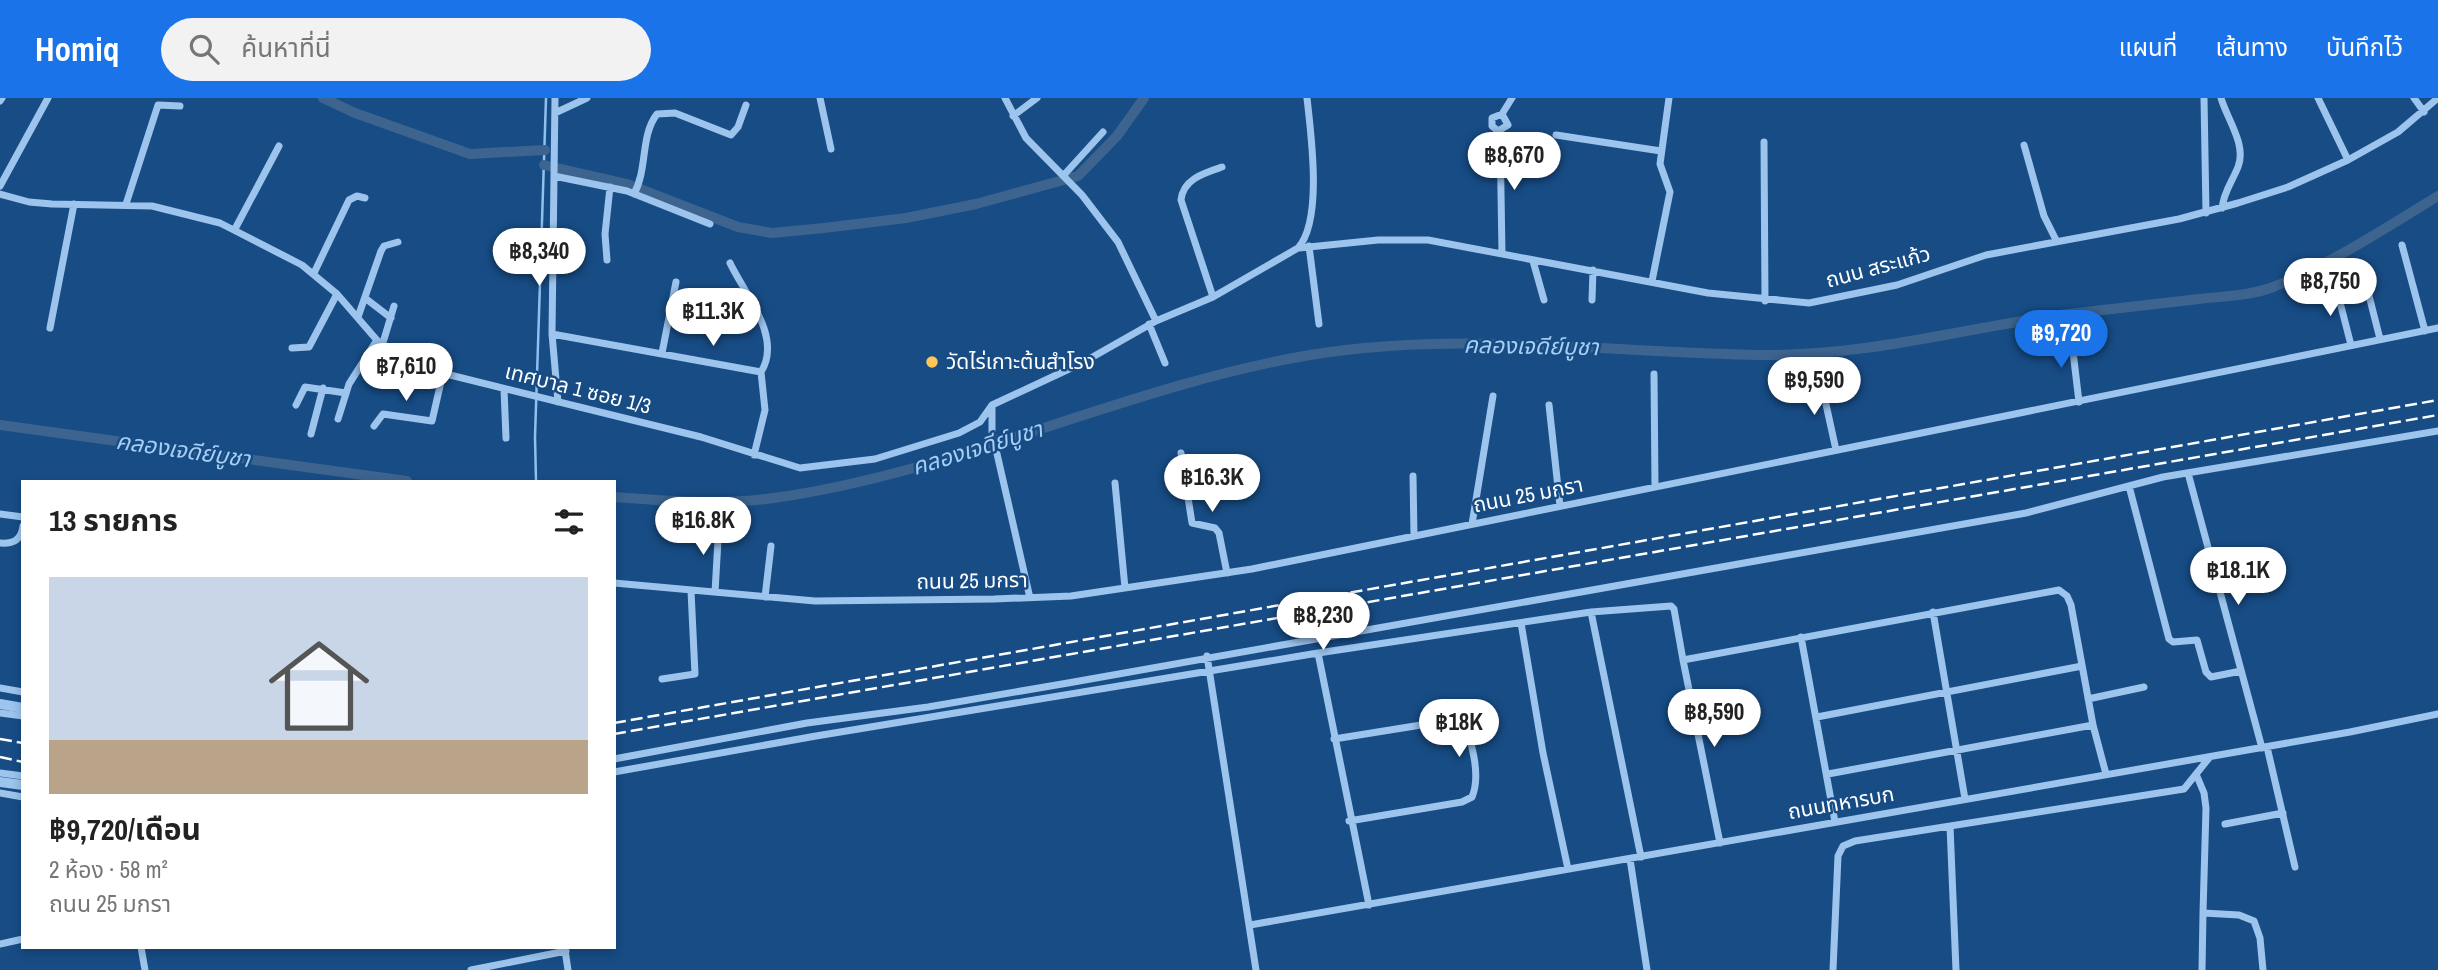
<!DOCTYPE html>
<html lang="th">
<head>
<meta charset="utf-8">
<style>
  body { margin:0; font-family:"Archivo Narrow","Noto Sans Thai",sans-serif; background:#f2f2f2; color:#222; height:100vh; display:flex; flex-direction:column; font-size:26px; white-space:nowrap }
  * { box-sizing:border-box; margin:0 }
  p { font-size:23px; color:#767676 }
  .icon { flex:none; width:38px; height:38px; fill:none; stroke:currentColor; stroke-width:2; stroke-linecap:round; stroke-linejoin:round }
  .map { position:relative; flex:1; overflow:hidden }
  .side { position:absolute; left:21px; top:382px; width:595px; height:469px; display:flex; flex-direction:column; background:#fff; border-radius:0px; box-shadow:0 4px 10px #0003 }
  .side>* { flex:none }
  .price { position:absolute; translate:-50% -60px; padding:0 16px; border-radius:24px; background:#fff; color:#222; font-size:23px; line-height:46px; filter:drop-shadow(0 2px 4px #0008) }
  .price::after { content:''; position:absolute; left:50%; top:42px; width:21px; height:16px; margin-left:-10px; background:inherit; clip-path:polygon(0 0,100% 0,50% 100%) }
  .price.selected { background:#1a73e8; color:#fff }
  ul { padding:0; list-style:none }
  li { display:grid; align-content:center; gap:14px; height:371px; padding:0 28px }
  li span { display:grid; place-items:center; height:217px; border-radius:0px; color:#555 }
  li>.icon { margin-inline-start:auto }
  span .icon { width:126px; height:126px; fill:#fffc; stroke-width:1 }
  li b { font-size:30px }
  h2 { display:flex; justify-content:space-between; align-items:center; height:84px; padding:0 28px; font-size:30px }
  header { display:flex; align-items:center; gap:42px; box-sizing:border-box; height:98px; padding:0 35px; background:#1a73e8; color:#fff }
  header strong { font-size:33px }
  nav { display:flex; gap:38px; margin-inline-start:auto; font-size:24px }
  .search { width:490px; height:63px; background:#f2f2f2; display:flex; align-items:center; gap:18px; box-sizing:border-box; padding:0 24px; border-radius:38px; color:#767676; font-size:26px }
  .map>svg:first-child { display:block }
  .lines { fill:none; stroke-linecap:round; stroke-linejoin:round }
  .stream { stroke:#8ec0f0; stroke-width:2.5 }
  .canal { stroke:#3d648e; stroke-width:10 }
  .minor { stroke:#9cc4ed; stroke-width:7 }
  .tertiary { stroke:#9cc4ed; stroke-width:10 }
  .rail { stroke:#fff; stroke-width:2.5; stroke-dasharray:12 5; stroke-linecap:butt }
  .poi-dot { fill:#ffc758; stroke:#174c85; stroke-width:2.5 }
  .labels { text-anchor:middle; stroke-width:5; stroke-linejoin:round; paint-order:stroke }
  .street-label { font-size:21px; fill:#fff; stroke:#174c85 }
  .poi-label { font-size:21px; fill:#fff; stroke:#174c85; text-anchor:start }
  .water-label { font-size:23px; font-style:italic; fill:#a7cef5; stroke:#174c85 }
</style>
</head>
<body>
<header>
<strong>Homiq</strong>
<div class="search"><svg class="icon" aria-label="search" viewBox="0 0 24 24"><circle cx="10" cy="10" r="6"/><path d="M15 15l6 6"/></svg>ค้นหาที่นี่</div>
<nav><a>แผนที่</a><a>เส้นทาง</a><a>บันทึกไว้</a></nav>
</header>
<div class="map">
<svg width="2438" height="872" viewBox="0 0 2438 872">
  <rect width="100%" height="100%" fill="#174c85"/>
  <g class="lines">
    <path class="stream" d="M536,383L535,339L546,0"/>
    <path class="canal" d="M323,0L355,15L470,56L545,52
      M544,67L627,86L738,129L772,135L824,130L906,120L976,106L1078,78L1117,38L1144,0
      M0,327L407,383
      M614,399C667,403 721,407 774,400C958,374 1127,288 1310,257C1459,232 1611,255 1761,257C1871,258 1962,230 2068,216C2112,211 2156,206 2199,201C2224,198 2250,198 2273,189C2326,169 2389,128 2438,98"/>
    <path class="minor" d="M555,0L552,236L558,304
      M820,0L831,51
      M1005,0L1026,40L1082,97L1118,144L1156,223
      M2204,0L2206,115
      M2221,0C2227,21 2247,47 2238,69C2232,84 2224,93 2222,110
      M2318,0L2348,62
      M2414,0L2424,14
      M0,3L2,0
      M555,15L587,0
      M1502,16L1508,27L1498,33L1492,28V20L1502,16L1512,0
      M1013,18L1037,0
      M1500,33L1502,156
      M1556,37L1661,53
      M1764,44L1765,203
      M2024,47L2044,118L2056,142
      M554,78L627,93L710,126
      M1063,78L1103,34
      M0,88L48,0
      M0,96L29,104L52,106L152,108L220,125L302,167L337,196L382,248L434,273L701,339L800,370L875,361L959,335L980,324L992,307L1082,265L1156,223L1213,199L1298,150C1323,122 1311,37 1307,0
      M634,96C648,70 640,38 657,16L675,15L731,37L738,29L746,7
      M126,106L158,7L180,8
      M235,131L279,48
      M2402,147L2425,233
      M1309,148L1319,226
      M1299,150L1378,142H1428L1708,195L1809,205L1897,187L1986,157L2179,121L2238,105L2288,89L2348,62L2398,34L2438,0
      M607,162L605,136L610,89
      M1533,163L1544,202
      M730,165C744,195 783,239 761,274
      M2362,170L2380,241
      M314,175L349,102L357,98L365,100
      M1652,183L1670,94L1660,66L1669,0
      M2335,185L2351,247
      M1213,199L1181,102C1183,81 1204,75 1222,69
      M365,200L391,220
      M1592,202L1593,172
      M358,219L381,153L384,148L398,144
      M1149,226L1165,265
      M50,230L74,106
      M552,236L761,274L765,312L754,357
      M2071,237L2079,304
      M382,248L394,208
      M292,250L309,249L337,196
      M662,255L676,184
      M1654,276L1655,389
      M1820,279L1836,352
      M504,291L506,340
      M296,307L305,289L346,295
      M1549,307L1560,408
      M992,309V334L1030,500
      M338,321L349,286L377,242
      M374,328L383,316L432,323L443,275
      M311,336L323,290
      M1181,355L1192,425L1215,430L1219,435L1227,475
      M2188,375L2262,650
      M1413,378L1414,438
      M1115,385L1125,490
      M2129,388L2169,541L2173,544L2197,542L2206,574L2211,579L2241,573
      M0,416L23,419
      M1472,426L1493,298
      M0,445C14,446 21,442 23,428
      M614,485L815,503L994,501L1071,498L1252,471L2438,230
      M715,494L719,425
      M765,499L771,448
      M1591,514L1641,759
      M1933,514L1965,701
      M1521,525L1543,655L1568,771
      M1801,539L1835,724
      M1318,555L1369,807
      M1207,558L1256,872
      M1683,562L1720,745
      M662,581L695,576L691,493
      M0,590L23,594
      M2088,601L2144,589
      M0,615L23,618
      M1817,619L2082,568
      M1334,641L1446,623L1466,627C1472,648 1481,678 1472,699L1462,704L1349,723
      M2267,649L2295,769
      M614,661L807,625L928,609L1068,585L2026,415L2163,379L2438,333
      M614,674L816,638L1318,555L1591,514L1671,508L1674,511L1683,562L2059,492L2067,498L2071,507L2093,627L2106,676
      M0,675L23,678
      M1828,676L2093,627
      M2196,676L2204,695L2206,710L2203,815L2239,817L2254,823L2260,840L2263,872
      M0,695L23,699
      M2225,726L2283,715
      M1950,728L1956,872
      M1630,761L1647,872
      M1250,827L2350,634L2438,616
      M0,846L23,841
      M141,849L145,872
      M565,852L568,872
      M471,872L566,853
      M1833,872L1838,758L1843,748L1855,743L2184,691L2209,660
      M2202,872L2203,815"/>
    <path class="tertiary" d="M0,606L23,610
      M0,684L23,687"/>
    <path class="rail" d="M614,625L2438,302
      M614,636L2438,317
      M0,641L23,645
      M0,659L23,664"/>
  </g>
  <circle class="poi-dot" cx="932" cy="264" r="7"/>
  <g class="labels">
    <g class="street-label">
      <text transform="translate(1878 169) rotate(-15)" y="7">ถนน สระแก้ว</text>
      <text transform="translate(578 291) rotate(14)" y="7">เทศบาล 1 ซอย 1/3</text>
      <text transform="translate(1528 397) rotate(-11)" y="7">ถนน 25 มกรา</text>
      <text transform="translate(972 483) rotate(-1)" y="7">ถนน 25 มกรา</text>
      <text transform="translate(1841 705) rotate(-10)" y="7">ถนนทหารบก</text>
    </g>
    <g class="poi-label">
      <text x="946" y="271">วัดไร่เกาะต้นสำโรง</text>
    </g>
    <g class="water-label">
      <text transform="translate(1531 248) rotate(1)" y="8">คลองเจดีย์บูชา</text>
      <text transform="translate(977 350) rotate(-17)" y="8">คลองเจดีย์บูชา</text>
      <text transform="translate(183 352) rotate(8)" y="8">คลองเจดีย์บูชา</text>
    </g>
  </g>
</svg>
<b class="price" style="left:1514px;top:94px">฿8,670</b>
<b class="price" style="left:539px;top:190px">฿8,340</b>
<b class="price" style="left:2330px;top:220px">฿8,750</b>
<b class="price" style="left:713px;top:250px">฿11.3K</b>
<b class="price selected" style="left:2061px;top:272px">฿9,720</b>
<b class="price" style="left:406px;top:305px">฿7,610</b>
<b class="price" style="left:1814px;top:319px">฿9,590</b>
<b class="price" style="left:1212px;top:416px">฿16.3K</b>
<b class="price" style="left:703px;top:459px">฿16.8K</b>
<b class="price" style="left:2238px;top:509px">฿18.1K</b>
<b class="price" style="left:1323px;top:554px">฿8,230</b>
<b class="price" style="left:1714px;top:651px">฿8,590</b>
<b class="price" style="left:1459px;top:661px">฿18K</b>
<section class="side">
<h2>13 รายการ<svg class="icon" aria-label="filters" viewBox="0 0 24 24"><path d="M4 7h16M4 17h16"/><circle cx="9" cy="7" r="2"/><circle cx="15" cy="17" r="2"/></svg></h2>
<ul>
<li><span style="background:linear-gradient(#c9d6e8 75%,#b9a48a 0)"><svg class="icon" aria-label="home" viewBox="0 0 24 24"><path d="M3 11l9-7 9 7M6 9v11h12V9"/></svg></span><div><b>฿9,720/เดือน</b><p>2 ห้อง · 58 m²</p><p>ถนน 25 มกรา</p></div></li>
</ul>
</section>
</div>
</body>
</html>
